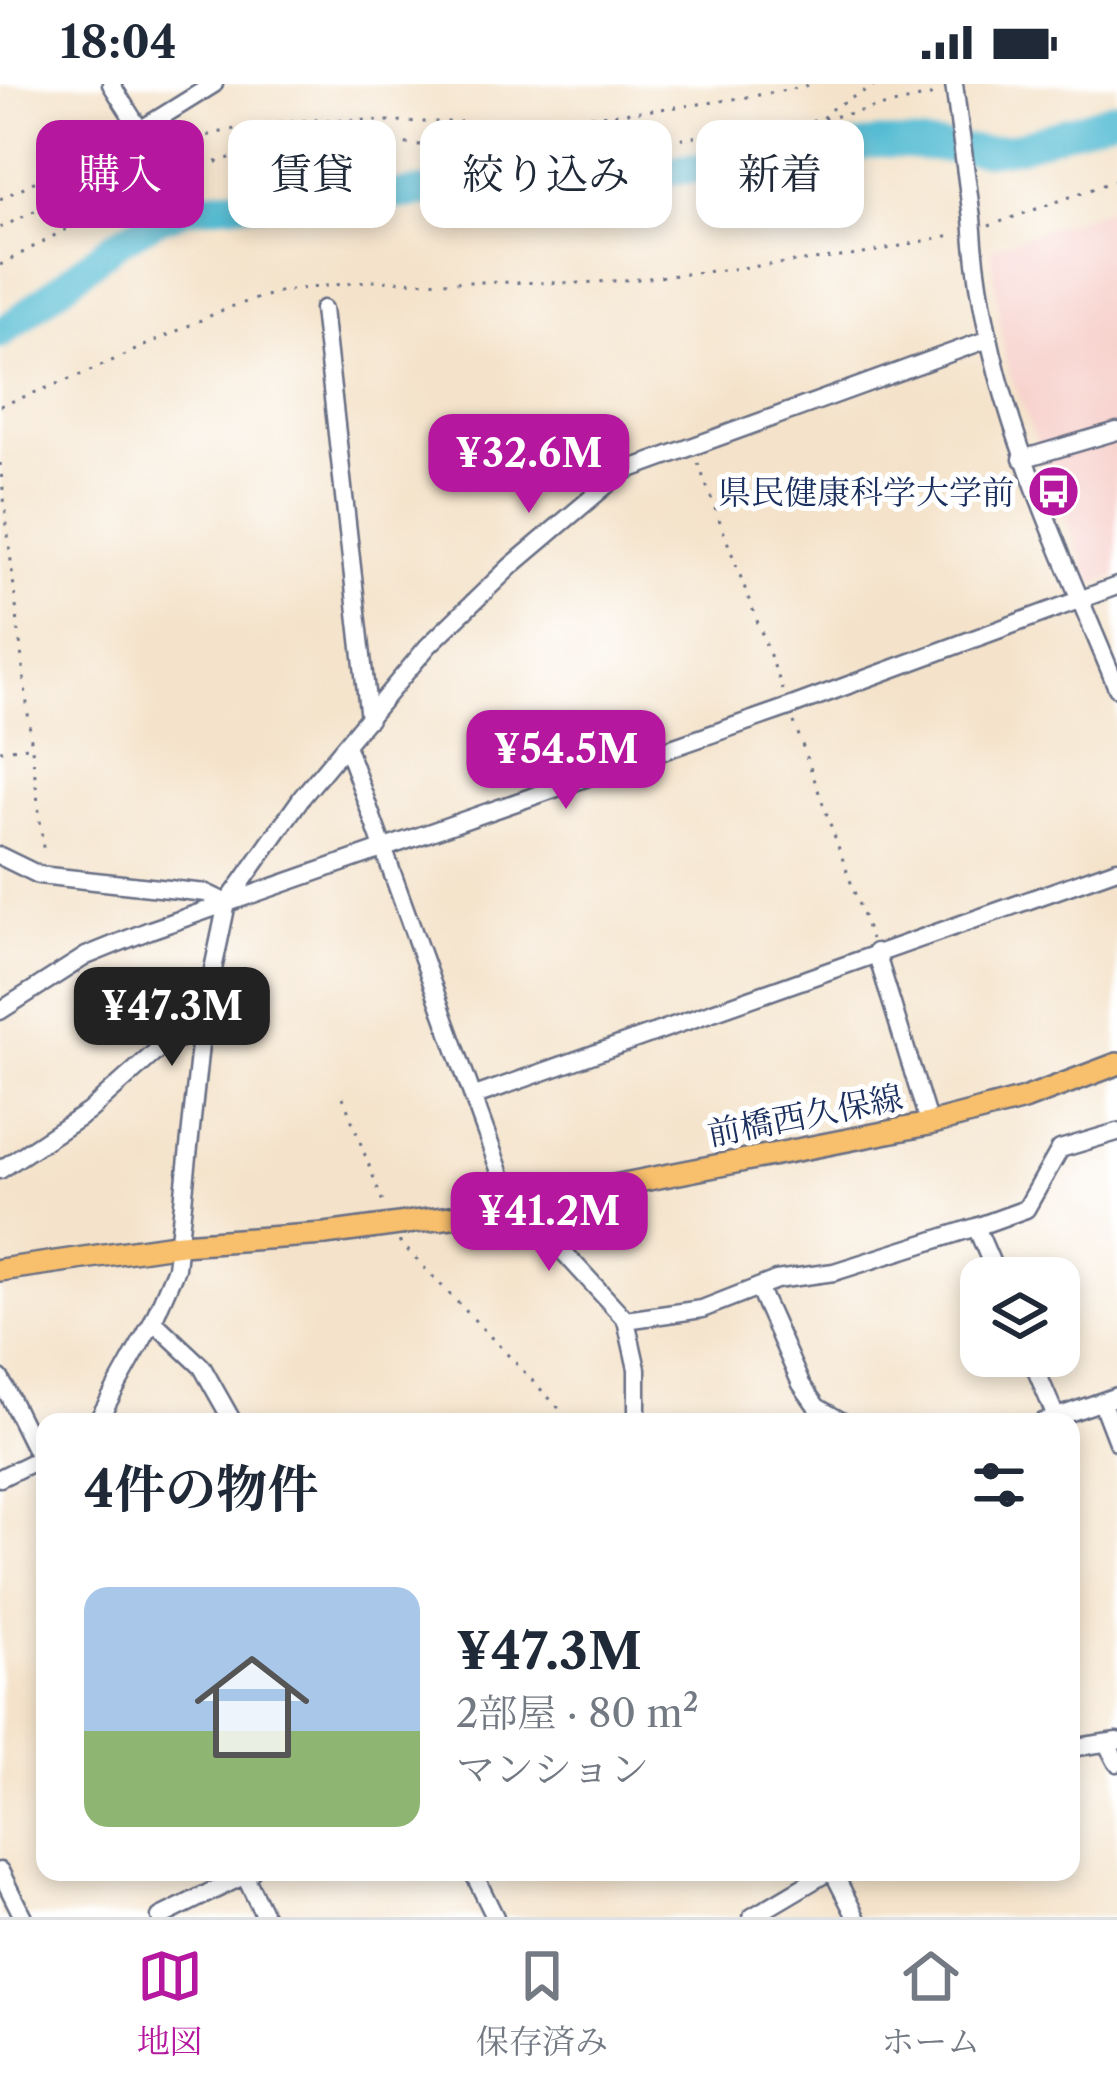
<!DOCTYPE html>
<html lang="ja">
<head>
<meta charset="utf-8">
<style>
  body { margin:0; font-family:"Libre Caslon Text","Noto Serif JP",serif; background:#f2f2f3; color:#1f2937; height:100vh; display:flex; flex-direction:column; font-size:45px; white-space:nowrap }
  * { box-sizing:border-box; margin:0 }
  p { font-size:39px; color:#747a83 }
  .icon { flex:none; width:66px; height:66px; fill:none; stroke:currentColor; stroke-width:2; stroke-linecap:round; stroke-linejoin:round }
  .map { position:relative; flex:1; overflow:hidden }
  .drawer { position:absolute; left:36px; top:1329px; width:1044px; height:468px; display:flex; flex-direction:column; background:#fff; border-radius:24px; box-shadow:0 6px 18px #0003 }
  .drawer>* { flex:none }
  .banner { position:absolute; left:36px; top:36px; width:1047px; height:108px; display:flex; gap:24px }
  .fabs { position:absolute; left:960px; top:1173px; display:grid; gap:24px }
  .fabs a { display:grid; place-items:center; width:120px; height:120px; border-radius:24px; background:#fff; box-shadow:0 6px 18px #0003; font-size:60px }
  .price { position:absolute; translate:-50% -102px; padding:0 27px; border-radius:24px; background:#b5179e; color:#fff; font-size:39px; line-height:78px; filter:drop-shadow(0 3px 6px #0008) }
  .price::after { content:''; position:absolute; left:50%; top:72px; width:36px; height:27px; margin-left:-18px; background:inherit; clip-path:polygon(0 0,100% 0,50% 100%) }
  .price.selected { background:#222; color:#fff }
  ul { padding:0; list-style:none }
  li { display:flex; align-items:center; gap:36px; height:300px; padding:0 48px }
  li+li { border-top:3px solid #e0e1e3 }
  li span { display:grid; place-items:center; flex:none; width:336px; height:240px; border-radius:24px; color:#555 }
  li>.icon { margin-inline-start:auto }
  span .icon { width:144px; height:144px; fill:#fffc; stroke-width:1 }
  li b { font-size:51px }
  h2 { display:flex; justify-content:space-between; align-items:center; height:144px; padding:0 48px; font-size:51px }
  .chip { padding:0 42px; border-radius:24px; background:#fff; box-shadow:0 6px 18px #0003; font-size:42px; line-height:108px }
  .chip.selected { background:#b5179e; color:#fff }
  .status { display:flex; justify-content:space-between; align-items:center; height:84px; padding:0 60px; background:#fff; direction:ltr }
  .status svg { height:33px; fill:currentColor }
  .tabs { display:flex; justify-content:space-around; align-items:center; height:168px; border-top:3px solid #e0e1e3; background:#fff; font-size:33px; color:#747a83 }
  .tabs a { display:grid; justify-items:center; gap:6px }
  .tabs .selected { color:#b5179e }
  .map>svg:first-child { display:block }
  .built { fill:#f7d0cb }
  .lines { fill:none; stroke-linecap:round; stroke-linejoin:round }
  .river { stroke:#55bcd3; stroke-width:30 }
  .minor-casing { stroke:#676e84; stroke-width:21 }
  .major-casing { stroke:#676e84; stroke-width:26 }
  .path { stroke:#676e84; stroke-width:3; stroke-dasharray:3 9; stroke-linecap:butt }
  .minor { stroke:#fff; stroke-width:16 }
  .major { stroke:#f8bf6c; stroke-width:21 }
  .minor-bridge-casing { stroke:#676e84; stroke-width:21; stroke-linecap:butt }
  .minor-bridge { stroke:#fff; stroke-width:16 }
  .labels { text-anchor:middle; stroke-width:10; stroke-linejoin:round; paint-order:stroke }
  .poi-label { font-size:33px; fill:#1b2f5e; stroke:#fff; text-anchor:end }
  .street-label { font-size:33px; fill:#1b2f5e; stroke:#fff }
</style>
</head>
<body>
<div class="status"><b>18:04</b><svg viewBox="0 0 49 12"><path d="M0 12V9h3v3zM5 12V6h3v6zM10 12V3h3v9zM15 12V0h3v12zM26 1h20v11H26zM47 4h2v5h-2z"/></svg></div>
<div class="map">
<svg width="1117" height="1833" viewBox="0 0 1117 1833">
  <rect width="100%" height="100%" fill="#fff"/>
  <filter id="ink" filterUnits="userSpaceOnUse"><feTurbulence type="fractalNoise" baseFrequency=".00833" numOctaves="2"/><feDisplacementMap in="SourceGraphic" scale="24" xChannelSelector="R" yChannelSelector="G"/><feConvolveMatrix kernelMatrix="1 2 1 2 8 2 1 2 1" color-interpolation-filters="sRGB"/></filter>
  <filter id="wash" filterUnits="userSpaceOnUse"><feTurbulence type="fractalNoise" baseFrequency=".004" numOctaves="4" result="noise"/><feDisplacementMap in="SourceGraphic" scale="48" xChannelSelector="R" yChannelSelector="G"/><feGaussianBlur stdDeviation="2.7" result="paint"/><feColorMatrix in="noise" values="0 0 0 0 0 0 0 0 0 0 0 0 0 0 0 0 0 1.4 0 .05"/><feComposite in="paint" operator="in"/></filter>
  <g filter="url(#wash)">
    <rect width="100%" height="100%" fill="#f4e3ca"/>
    <path class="built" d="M1117,122V492L1091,500L1005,276L991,164Z"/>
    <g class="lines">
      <path class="river" d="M0,250L118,158L158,135L187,124L225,119L385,112L533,96L767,79L879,59L988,67L1017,63L1117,31"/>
    </g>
  </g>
  <g filter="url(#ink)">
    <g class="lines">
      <defs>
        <path id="minor" d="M111,0L140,46L214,0
          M972,134C982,307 1053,447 1117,604
          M323,225L369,635
          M1022,375L1117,347
          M346,661L512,1121
          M0,772L39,791L206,809L227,819
          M876,868L929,1040
          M0,927L86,872L150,846L789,623L1117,502
          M475,1012L1117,785
          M0,1086L88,1028L161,963L203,943
          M530,1118L536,1138L626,1236L637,1285V1338
          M976,1143L1026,1125L1060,1065L1117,1048
          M758,1203L801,1300L817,1323L843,1338
          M626,1236L702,1225L776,1196L834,1188L976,1143L998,1194
          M153,1237L202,1283L233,1338
          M1030,1272L1056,1333
          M0,1294L45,1385
          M1102,1319L1117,1358
          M97,1338L153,1237L176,1184L203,933L227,819L302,713L428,562L511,482L622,388L986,256
          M1043,1338L1117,1312
          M0,1394L45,1372
          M1107,1660L1117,1679
          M1071,1664L1117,1657
          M0,1787L23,1833
          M243,1788L265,1833
          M473,1788L495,1833
          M833,1788L856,1833
          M160,1833L251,1788
          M752,1833L828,1788"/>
        <path id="major" d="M0,1186L181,1160L325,1150L466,1131L929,1040L1024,1015L1117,980"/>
      </defs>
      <use href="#minor" class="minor-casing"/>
      <use href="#major" class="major-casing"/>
      <path class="path" d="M823,34L826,28L877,0
        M0,115L122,54
        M989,142L1117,96
        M0,144C76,107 152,62 235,45C307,29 380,39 453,38C574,36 697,25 816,0
        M0,181L157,96L233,73L359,56L506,68L588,64L786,43L939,10
        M0,322L83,290L227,224L282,207L370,197L582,199L640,195L859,171L956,150
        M0,379L44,772
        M698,379L783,606
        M794,638L871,855
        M0,666L28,663
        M343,1013L384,1121
        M399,1157L572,1338"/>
      <use href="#minor" class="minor"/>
      <use href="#major" class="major"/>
      <defs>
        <path id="minor-bridge" d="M954,0L972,134"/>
      </defs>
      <use href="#minor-bridge" class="minor-bridge-casing"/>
      <use href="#minor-bridge" class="minor-bridge"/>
    </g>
  </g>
  <defs>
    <symbol id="bus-disc" viewBox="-11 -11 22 22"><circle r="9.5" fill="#b5179e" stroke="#fff"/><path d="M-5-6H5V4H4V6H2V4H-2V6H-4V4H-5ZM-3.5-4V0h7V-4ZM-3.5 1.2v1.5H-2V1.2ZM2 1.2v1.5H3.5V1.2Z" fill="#fff"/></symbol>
  </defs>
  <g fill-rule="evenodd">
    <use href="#bus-disc" x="1024" y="378" width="59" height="59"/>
  </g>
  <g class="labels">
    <g class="poi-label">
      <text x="1015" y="420">県民健康科学大学前</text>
    </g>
    <g class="street-label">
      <text transform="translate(805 1031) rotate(-11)" y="12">前橋西久保線</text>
    </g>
  </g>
</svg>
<div class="fabs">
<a><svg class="icon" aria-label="layers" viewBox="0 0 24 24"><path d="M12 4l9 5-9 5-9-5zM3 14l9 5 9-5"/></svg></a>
</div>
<b class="price" style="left:529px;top:432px">¥32.6M</b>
<b class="price" style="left:566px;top:728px">¥54.5M</b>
<b class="price selected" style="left:172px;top:985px">¥47.3M</b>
<b class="price" style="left:549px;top:1190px">¥41.2M</b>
<div class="banner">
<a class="chip selected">購入</a>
<a class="chip">賃貸</a>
<a class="chip">絞り込み</a>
<a class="chip">新着</a>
</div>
<section class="drawer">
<h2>4件の物件<svg class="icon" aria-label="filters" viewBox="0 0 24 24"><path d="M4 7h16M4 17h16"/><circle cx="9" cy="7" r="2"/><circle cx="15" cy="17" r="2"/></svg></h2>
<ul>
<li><span style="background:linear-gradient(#a9c7e8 60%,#8fb573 0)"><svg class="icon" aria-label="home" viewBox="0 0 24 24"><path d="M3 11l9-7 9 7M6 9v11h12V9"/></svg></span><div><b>¥47.3M</b><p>2部屋 · 80 m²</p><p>マンション</p></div></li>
</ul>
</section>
</div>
<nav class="tabs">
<a class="selected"><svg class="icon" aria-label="map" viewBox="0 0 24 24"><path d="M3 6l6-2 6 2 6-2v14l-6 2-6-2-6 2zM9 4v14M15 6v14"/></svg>地図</a>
<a><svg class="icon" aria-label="saved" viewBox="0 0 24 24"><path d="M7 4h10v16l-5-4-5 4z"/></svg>保存済み</a>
<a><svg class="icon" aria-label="home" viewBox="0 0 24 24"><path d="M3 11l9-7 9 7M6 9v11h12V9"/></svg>ホーム</a>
</nav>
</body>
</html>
